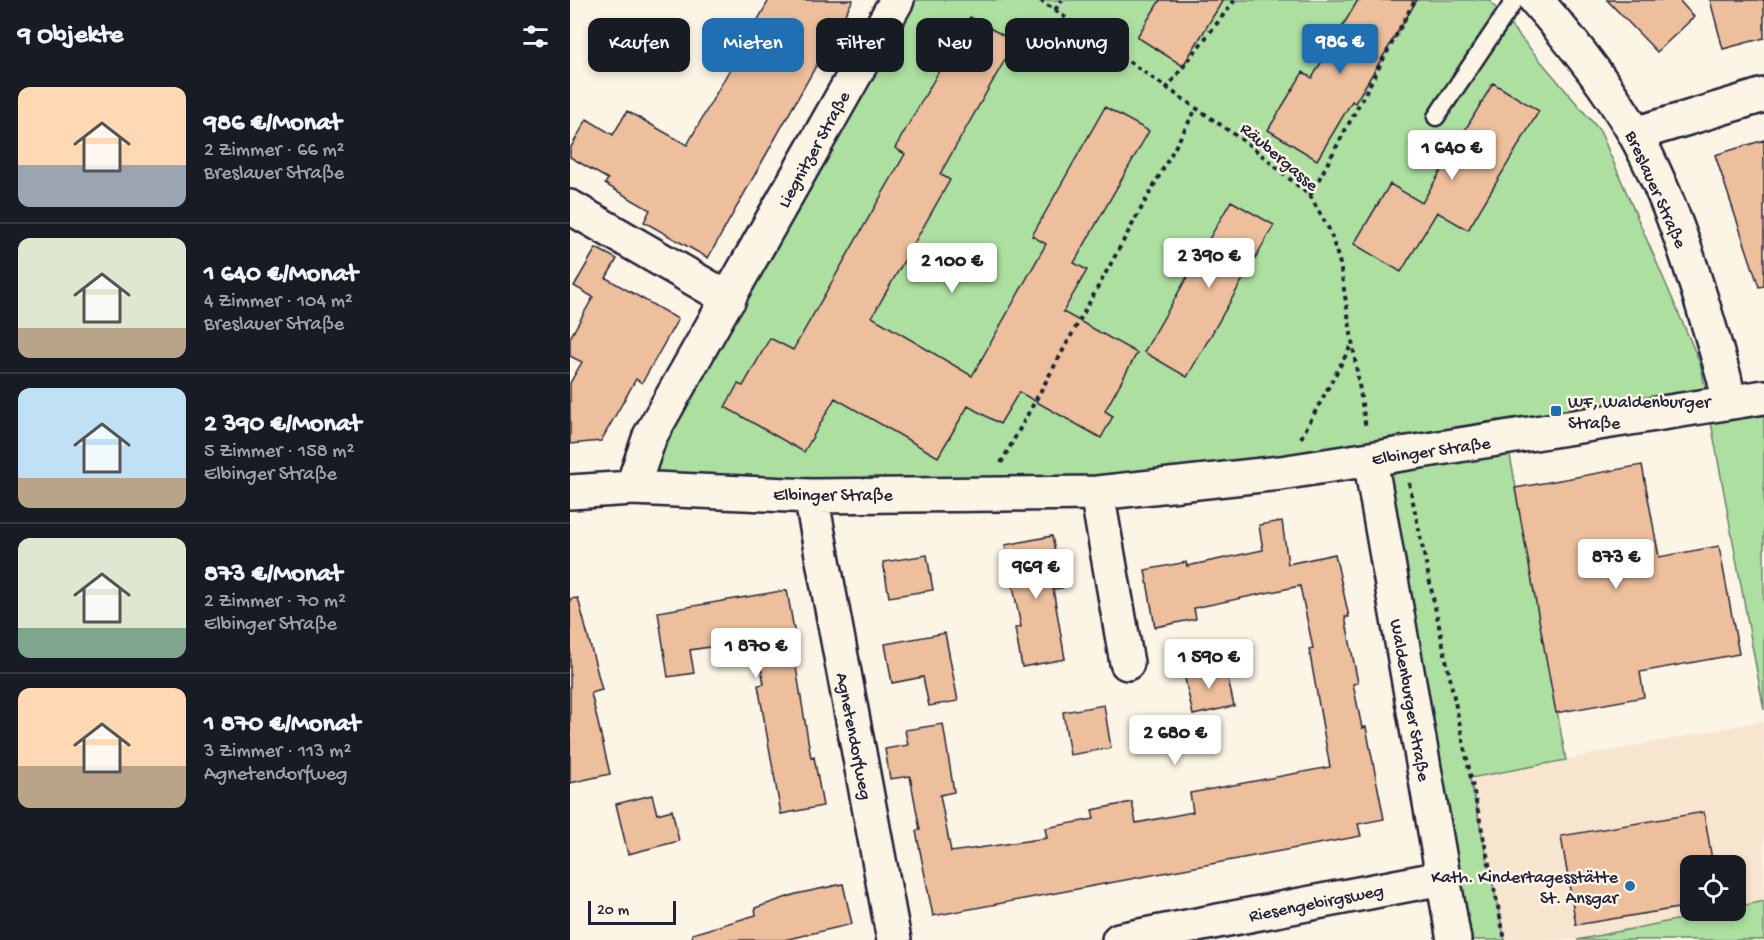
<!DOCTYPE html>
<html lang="de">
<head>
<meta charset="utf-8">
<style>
  body { margin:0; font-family:"Gochi Hand",sans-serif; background:#242831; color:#f1f3f6; height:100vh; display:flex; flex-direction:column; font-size:22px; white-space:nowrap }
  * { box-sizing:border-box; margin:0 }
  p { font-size:20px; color:#9ea1a6 }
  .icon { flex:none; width:33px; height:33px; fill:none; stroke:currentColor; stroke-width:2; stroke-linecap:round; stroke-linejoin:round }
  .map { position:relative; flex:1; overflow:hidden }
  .sheet { display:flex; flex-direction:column; background:#171b24; width:570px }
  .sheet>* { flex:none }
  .top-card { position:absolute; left:18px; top:18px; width:570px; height:54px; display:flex; gap:12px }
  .fabs { position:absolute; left:1110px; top:855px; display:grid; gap:12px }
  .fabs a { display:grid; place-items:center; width:66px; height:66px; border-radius:12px; background:#171b24; box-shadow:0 3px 9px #0003; font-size:30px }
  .scale { position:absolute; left:18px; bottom:15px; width:88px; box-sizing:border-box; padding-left:6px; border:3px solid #22223b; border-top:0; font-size:16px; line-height:21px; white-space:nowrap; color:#22223b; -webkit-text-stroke:4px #fcf5e5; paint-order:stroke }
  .price { position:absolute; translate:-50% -51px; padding:0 14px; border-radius:6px; background:#fff; color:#222; font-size:20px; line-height:39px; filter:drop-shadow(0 2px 3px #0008) }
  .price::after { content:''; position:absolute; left:50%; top:36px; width:18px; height:14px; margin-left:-9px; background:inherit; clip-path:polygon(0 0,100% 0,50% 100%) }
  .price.on { background:#1f6fb2; color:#fff }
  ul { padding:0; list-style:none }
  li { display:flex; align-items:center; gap:18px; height:150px; padding:0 18px }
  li+li { border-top:2px solid #363941 }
  li span { display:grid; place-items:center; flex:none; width:168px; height:120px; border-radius:12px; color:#555 }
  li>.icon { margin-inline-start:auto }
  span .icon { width:72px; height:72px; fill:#fffc; stroke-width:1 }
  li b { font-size:26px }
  h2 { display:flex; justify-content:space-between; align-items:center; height:72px; padding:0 18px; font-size:26px }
  .tag { padding:0 21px; border-radius:12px; background:#171b24; box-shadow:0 3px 9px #0003; font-size:21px; line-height:54px }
  .tag.on { background:#1f6fb2; color:#fff }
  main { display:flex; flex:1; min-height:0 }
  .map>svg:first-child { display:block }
  .built { fill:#f8e5cf }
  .green { fill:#ade0a0; stroke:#68816e; stroke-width:1.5 }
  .building { fill:#edbf9c; stroke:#22223b; stroke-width:1.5 }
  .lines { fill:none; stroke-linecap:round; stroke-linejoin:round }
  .service-casing { stroke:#22223b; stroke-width:21 }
  .minor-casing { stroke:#22223b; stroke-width:38 }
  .path { stroke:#22223b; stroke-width:4; stroke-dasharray:4.5 4.5; stroke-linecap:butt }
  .service { stroke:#fcf5e5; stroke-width:16 }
  .minor { stroke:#fcf5e5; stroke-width:33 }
  .poi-dot { fill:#1f6fb2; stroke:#fcf5e5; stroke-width:2 }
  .labels { text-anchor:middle; stroke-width:5; stroke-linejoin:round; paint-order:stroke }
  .street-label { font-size:18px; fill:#22223b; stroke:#fcf5e5 }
  .poi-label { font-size:18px; fill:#22223b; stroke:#fcf5e5; text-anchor:start }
</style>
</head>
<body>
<main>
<section class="sheet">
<h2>9 Objekte<svg class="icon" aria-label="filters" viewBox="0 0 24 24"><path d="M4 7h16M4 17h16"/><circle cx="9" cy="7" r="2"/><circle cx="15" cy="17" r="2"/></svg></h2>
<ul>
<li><span style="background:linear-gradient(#ffd9b3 65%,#9aa5b1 0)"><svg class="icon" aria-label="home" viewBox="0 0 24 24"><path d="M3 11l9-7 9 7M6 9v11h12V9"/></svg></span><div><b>986 €/Monat</b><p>2 Zimmer · 66 m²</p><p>Breslauer Straße</p></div></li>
<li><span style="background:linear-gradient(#dfe7d0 75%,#b9a48a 0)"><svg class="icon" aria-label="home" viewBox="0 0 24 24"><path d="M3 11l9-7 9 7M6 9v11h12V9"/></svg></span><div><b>1 640 €/Monat</b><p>4 Zimmer · 104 m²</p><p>Breslauer Straße</p></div></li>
<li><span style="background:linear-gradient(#bfe0f5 75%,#b9a48a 0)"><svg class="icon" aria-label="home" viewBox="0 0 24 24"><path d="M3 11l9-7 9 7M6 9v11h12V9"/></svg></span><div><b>2 390 €/Monat</b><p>5 Zimmer · 158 m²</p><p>Elbinger Straße</p></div></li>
<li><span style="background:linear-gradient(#dfe7d0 75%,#7fa58c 0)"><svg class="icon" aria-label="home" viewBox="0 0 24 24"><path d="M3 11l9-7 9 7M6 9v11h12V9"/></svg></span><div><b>873 €/Monat</b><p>2 Zimmer · 70 m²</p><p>Elbinger Straße</p></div></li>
<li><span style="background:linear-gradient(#ffd9b3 65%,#b9a48a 0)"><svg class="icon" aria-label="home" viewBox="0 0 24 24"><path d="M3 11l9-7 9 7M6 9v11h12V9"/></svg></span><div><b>1 870 €/Monat</b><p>3 Zimmer · 113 m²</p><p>Agnetendorfweg</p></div></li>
</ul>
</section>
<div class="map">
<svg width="1194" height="940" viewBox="0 0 1194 940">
  <rect width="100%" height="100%" fill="#fcf5e5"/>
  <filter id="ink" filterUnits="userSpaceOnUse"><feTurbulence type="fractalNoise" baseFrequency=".0167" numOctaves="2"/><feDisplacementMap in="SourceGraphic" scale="12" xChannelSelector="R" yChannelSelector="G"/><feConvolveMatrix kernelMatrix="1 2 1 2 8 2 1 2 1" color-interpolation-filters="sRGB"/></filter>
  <g filter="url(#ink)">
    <path class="built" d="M1192,721L1194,732V901L1166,907V866H1120V910L1150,911L1007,940H935L900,778Z"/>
    <path class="green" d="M327,0H919L1030,131L1130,363L1139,405L1194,397V710L1138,406L833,452L411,489L80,476L92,424Z
      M937,439L996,760L900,778L935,940H885L800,459Z
      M1194,901V940H1007L1150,911L1166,910V907Z"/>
    <path class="building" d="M199,0H283L138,258L74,222L80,210L35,184L38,179L0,157V149L17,119L43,135L57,111L117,145Z
      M590,0H653L613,66L567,37Z
      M788,0H847L785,103L782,101L747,160L698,130L733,72L742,78Z
      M1037,0H1109L1124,17L1087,52Z
      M1140,0H1194V38L1153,49Z
      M400,17L445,42L370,174L380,180L302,317L402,376L476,244L462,236L535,107L579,131L504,263L517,270L493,312L567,353L535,411L543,416L531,438L449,392L430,424L398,406L368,457L265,398L234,452L155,407L168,384L173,386L200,338L223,350L335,154L325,148Z
      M923,83L969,111L898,230L867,212L831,272L784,244L820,184L852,203Z
      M1194,140V286L1189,287L1145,155Z
      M661,201L704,225L617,377L574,352Z
      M26,248L47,259L36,278L108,319L72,383L66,379L31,441L0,444V383L12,362L0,356V338L23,297L4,286Z
      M1072,465L1089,557L1149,546L1169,654L1070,672L1074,697L986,713L945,488Z
      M712,521L718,564L765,554L779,617H775L788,683L783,684L792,728L796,727L814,819L788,824L791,836L363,916L346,831L350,830L340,776L320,779L315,749L338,745L335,730L373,724L384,792L370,795L381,852L477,838L475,828L524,819L522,810L562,802L566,823L623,812L620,793L760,767L739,649L743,648L730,586L624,608L626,619L585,627L575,570L616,562L617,566L693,550L689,525Z
      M482,536L492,588L483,589L495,659L452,667L445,628L451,627L435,545Z
      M357,555L363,590L319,597L313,562Z
      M217,590L225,636L221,637L241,758L244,757L253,806L211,814L188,685L194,684L186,640L120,650L124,673L98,677L88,612Z
      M8,598L32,690L21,693L40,774L0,783V599Z
      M375,633L388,701L359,706L353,677L322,683L315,644Z
      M655,665L664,706L623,715L614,674Z
      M534,705L541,748L500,755L493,712Z
      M82,795L87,814L102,810L109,841L58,854L46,804Z
      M1134,812L1143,866H1120V906L1006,925L991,836Z
      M273,884L282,924L214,940H123L122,934L186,915L185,908L226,894Z"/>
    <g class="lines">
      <defs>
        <path id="service" d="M866,117L945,0"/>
        <path id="minor" d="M966,0C1002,41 1037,85 1064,132C1106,207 1130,295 1154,377L1159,402
          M1065,134L1194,95
          M0,207L159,299
          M800,459L884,940
          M62,488L80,436L327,0
          M0,492L62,488L241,496L527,493L711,473L1194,397
          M527,493L557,663
          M241,496L324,940
          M549,940L872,878"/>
      </defs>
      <use href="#service" class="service-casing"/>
      <use href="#minor" class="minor-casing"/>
      <path class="path" d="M470,0L681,146L740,196L760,231L770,264L796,429
        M485,10L492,0
        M596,89L665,0
        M740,196L845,0
        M731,438L783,342
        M431,463L626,109
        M839,483L935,940"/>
      <use href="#service" class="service"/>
      <use href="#minor" class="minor"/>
    </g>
  </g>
  <g class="poi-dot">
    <rect x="980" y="405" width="12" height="12" rx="3"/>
    <circle cx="1060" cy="886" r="6"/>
  </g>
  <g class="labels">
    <g class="street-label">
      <text transform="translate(243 149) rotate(-61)" y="6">Liegnitzer Straße</text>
      <text transform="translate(710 156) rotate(40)" y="6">Räubergasse</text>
      <text transform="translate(1087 189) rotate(66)" y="6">Breslauer Straße</text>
      <text transform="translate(861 450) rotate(-8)" y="6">Elbinger Straße</text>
      <text x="263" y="500">Elbinger Straße</text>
      <text transform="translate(841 700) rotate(80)" y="6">Waldenburger Straße</text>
      <text transform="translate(285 736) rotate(79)" y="6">Agnetendorfweg</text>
      <text transform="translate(746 902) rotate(-11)" y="6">Riesengebirgsweg</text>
    </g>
    <g class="poi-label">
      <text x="998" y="407">WF, Waldenburger<tspan x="998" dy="21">Straße</tspan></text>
      <text x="1048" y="882" text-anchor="end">Kath. Kindertagesstätte<tspan x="1048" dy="21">St. Ansgar</tspan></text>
    </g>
  </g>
</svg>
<div class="fabs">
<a><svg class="icon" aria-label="locate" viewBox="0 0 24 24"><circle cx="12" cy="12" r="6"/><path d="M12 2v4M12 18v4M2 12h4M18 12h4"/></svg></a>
</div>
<div class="scale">20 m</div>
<b class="price on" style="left:770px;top:75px">986 €</b>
<b class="price" style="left:882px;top:181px">1 640 €</b>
<b class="price" style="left:639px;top:289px">2 390 €</b>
<b class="price" style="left:382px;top:294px">2 100 €</b>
<b class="price" style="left:1046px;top:590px">873 €</b>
<b class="price" style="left:466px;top:600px">969 €</b>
<b class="price" style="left:186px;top:679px">1 870 €</b>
<b class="price" style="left:639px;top:690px">1 590 €</b>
<b class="price" style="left:605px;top:766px">2 680 €</b>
<div class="top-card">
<a class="tag">Kaufen</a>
<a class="tag on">Mieten</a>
<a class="tag">Filter</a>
<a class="tag">Neu</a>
<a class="tag">Wohnung</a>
</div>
</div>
</main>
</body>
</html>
